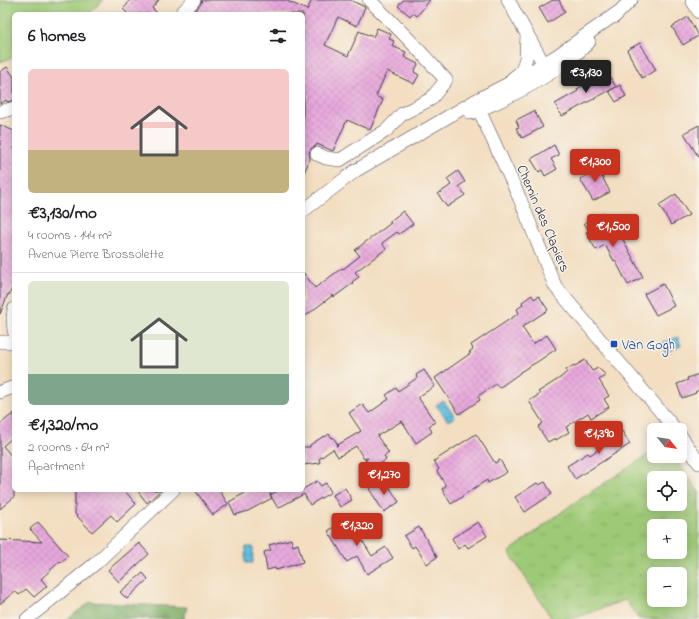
<!DOCTYPE html>
<html lang="en">
<head>
<meta charset="utf-8">
<style>
  body { margin:0; font-family:"Indie Flower",sans-serif; background:#f2f2f2; color:#202124; height:100vh; display:flex; flex-direction:column; font-size:15px; white-space:nowrap }
  * { box-sizing:border-box; margin:0 }
  p { font-size:13px; color:#757577 }
  .icon { flex:none; width:22px; height:22px; fill:none; stroke:currentColor; stroke-width:2; stroke-linecap:round; stroke-linejoin:round }
  .map { position:relative; flex:1; overflow:hidden }
  .drawer { position:absolute; left:12px; top:12px; width:293px; height:480px; display:flex; flex-direction:column; background:#fff; border-radius:6px; box-shadow:0 2px 10px #0003 }
  .drawer>* { flex:none }
  .needle { width:26px; rotate:120deg }
  .buttons { position:absolute; left:647px; top:423px; display:grid; gap:8px }
  .buttons a { display:grid; place-items:center; width:40px; height:40px; border-radius:6px; background:#fff; box-shadow:0 2px 10px #0003; font-size:20px }
  .price { position:absolute; translate:-50% -34px; padding:0 9px; border-radius:4px; background:#c8321e; color:#fff; font-size:13px; line-height:26px; filter:drop-shadow(0 1px 2px #0008) }
  .price::after { content:''; position:absolute; left:50%; top:24px; width:12px; height:9px; margin-left:-6px; background:inherit; clip-path:polygon(0 0,100% 0,50% 100%) }
  .price.current { background:#222; color:#fff }
  ul { padding:0; list-style:none }
  li { display:grid; align-content:center; gap:8px; height:212px; padding:0 16px }
  li+li { border-top:1px solid #e0e0e0 }
  li span { display:grid; place-items:center; height:124px; border-radius:6px; color:#555 }
  li>.icon { margin-inline-start:auto }
  span .icon { width:72px; height:72px; fill:#fffc; stroke-width:1 }
  li b { font-size:17px }
  h2 { display:flex; justify-content:space-between; align-items:center; height:48px; padding:0 16px; font-size:17px }
  .map>svg:first-child { display:block }
  .grass { fill:url(#grass-tufts); stroke:#607659; fill-rule:evenodd }
  .forest { fill:url(#forest-crowns); stroke:#506852 }
  .green { fill:#9eca77; stroke:#607659 }
  .water { fill:url(#water-waves); stroke:#42718d }
  .building { fill:url(#building-cross-hatch) }
  .lines { fill:none; stroke-linecap:round; stroke-linejoin:round }
  .minor-casing { stroke:#413e4f; stroke-width:14 }
  .minor { stroke:#fff; stroke-width:13 }
  .transit-dot { fill:#1a4fb4; stroke:#f7f3e8; stroke-width:1.5 }
  .labels { text-anchor:middle; stroke-width:3; stroke-linejoin:round; paint-order:stroke }
  .street-label { font-size:14px; fill:#22223b; stroke:#f7f3e8 }
  .transit-label { font-size:14px; fill:#164399; stroke:#f7f3e8; text-anchor:start }
</style>
</head>
<body>
<div class="map">
<svg width="699" height="619" viewBox="0 0 699 619">
  <defs>
    <pattern id="grass-tufts" width="24" height="20" patternUnits="userSpaceOnUse"><rect width="24" height="20" fill="#9eca77"/><path d="M3 7l-1-3M5 7V3M7 7l1-3M15 17l-1-3M17 17v-4M19 17l1-3" fill="none" stroke="#88ad68"/></pattern>
    <pattern id="forest-crowns" width="20" height="18" patternUnits="userSpaceOnUse"><rect width="20" height="18" fill="#7eae68"/><path d="M2 6a3 3 0 1 1 6 0M12 15a3 3 0 1 1 6 0" fill="none" stroke="#678d57"/></pattern>
    <pattern id="water-waves" width="16" height="10" patternUnits="userSpaceOnUse"><rect width="16" height="10" fill="#61c0df"/><path d="M0 5q4-4 8 0t8 0" fill="none" stroke="#509cb6"/></pattern>
    <pattern id="building-cross-hatch" width="8" height="8" patternUnits="userSpaceOnUse"><rect width="8" height="8" fill="#e7a8dc"/><path d="M0 0l8 8M0 8l8-8" fill="none" stroke="#c690be"/></pattern>
  </defs>
  <rect width="100%" height="100%" fill="#f7f3e8"/>
  <filter id="ink" filterUnits="userSpaceOnUse"><feTurbulence type="fractalNoise" baseFrequency=".025" numOctaves="2"/><feDisplacementMap in="SourceGraphic" scale="8" xChannelSelector="R" yChannelSelector="G"/><feConvolveMatrix kernelMatrix="1 2 1 2 8 2 1 2 1" color-interpolation-filters="sRGB"/></filter>
  <filter id="wash" filterUnits="userSpaceOnUse"><feTurbulence type="fractalNoise" baseFrequency=".012" numOctaves="4" result="noise"/><feDisplacementMap in="SourceGraphic" scale="16" xChannelSelector="R" yChannelSelector="G"/><feGaussianBlur stdDeviation="0.9" result="paint"/><feColorMatrix in="noise" values="0 0 0 0 0 0 0 0 0 0 0 0 0 0 0 0 0 1.4 0 .05"/><feComposite in="paint" operator="in"/></filter>
  <g filter="url(#wash)">
    <rect width="100%" height="100%" fill="#f3dec1"/>
    <path class="grass" d="M654,451V456H673L699,492V619H639L625,600L572,619H552L509,552L571,505ZM654,478H680V504H654ZM654,526H680V552H654ZM654,574H680V600H654Z"/>
    <path class="forest" d="M90,602L187,607L184,619H68Z"/>
    <path class="green" d="M0,0H103L89,14H14V57L0,62Z"/>
    <path class="water" d="M678,337L681,346L665,352L662,343Z
      M444,401L455,417L448,421L436,405Z
      M246,547H253V563H246Z"/>
    <g id="blocks">
      <path class="building" d="M129,0H159L152,8L158,14H128L123,9L127,5Z
        M202,0H285L307,10L312,0H350L365,7L357,26L338,17L325,45L348,56L359,31L373,37L377,28L391,34L389,39L394,41L392,46L406,52L404,57L418,64L414,72L419,75L414,84L387,71L376,96L383,100L370,130L347,120L333,151L317,144L316,146L313,147L310,150L309,154L310,159L303,175V14H192L200,5Z
        M403,0H430L417,16L413,13L410,16L398,6Z
        M553,0H559L565,12L548,23L539,8Z
        M688,17L698,36L683,45L672,27Z
        M640,43L656,70L642,78L627,50Z
        M7,67L14,77V100L7,102L6,100L0,104V72Z
        M607,72L616,87L562,116L555,104L578,91L577,89Z
        M620,85L626,96L616,102L609,91Z
        M534,111L543,127L522,138L516,128L519,127L516,120Z
        M0,125L14,131V284L9,295L8,294L0,314Z
        M699,125V158L684,133Z
        M554,145L559,155L551,159L557,169L545,176L542,170L539,172L531,159Z
        M595,163L610,192L593,201L580,179L588,175L585,168Z
        M458,171L465,182L459,186L465,195L447,207L438,194L451,185L447,179Z
        M676,194L689,215L671,225L659,205Z
        M403,211L413,224L399,234L397,232L382,243L386,249L355,272L359,277L352,282L353,283L345,289L334,297L333,295L303,318V272L315,288L342,268L343,269L360,256L355,250L391,223L389,222Z
        M603,214L616,239L621,236L643,277L628,285L615,260L614,261L605,245L596,250L586,232L589,231L584,223Z
        M663,284L674,306L656,315L644,294Z
        M532,295L534,299L539,296L548,310L522,327L533,344L547,335L556,349L537,362L520,372V373L499,388L496,384L478,396L480,400L459,414L435,378L471,353L469,352L473,349L471,345L519,313L517,309L523,305L522,302Z
        M585,360L592,371L598,368L606,375L599,380L609,396L604,399L609,407L591,418L588,413L566,427L569,432L556,440L555,438L548,442L538,427L543,423L529,401L540,394L538,392L560,378L567,372L566,370L574,365L575,366Z
        M424,370L435,386L418,397L435,422L429,426L432,432L416,443L402,421L377,436L389,453L384,456L386,460L371,470L365,460L368,458L364,459L356,446L338,457L333,449L319,459L320,463L303,465V447H310V445L324,436L325,437L329,434L332,438L333,437L338,445L336,446L361,431L349,413L362,404L369,413L389,399L386,395L396,388L398,391L417,378L416,375Z
        M699,374V390L695,392L696,393L682,398L677,384L688,380L687,378Z
        M14,413V436L3,446L14,459V497L0,509V424Z
        M622,431L630,444L575,479L567,466L588,453L590,455L605,445L604,442Z
        M476,434L495,463L500,460L507,472L488,483L487,480L462,496V497L451,504L442,489L446,486L437,471L439,469L434,461Z
        M385,480L399,502L384,512L369,489Z
        M317,481L321,486L326,483L331,492L310,505L304,494L278,508L270,495L279,490H303V489Z
        M545,482L552,494L525,512L515,497L537,483L539,485Z
        M345,488L352,500L340,507L333,495Z
        M75,490H124L136,504L117,522L111,515L92,532L75,514Z
        M137,490H161L147,503Z
        M195,490H219L228,504L213,515Z
        M250,490H268L272,498L248,511L235,515L229,502Z
        M348,518L372,556L386,547L393,558L367,574L357,556L347,562L328,531Z
        M38,522L68,556L61,562L60,561L41,579L47,586L34,597L26,589L19,595L15,591L0,604V540L42,542L30,529Z
        M478,522L487,536L468,548L465,544L458,549L452,538Z
        M419,527L437,557L427,564L415,546L412,548L404,536Z
        M291,539L293,546L298,544L303,562L276,570L275,568L267,570L264,552L271,550L269,545Z
        M139,543L149,554L119,582L108,570Z
        M143,573L148,579L127,599L120,592Z"/>
    </g>
  </g>
  <g filter="url(#ink)">
    <use href="#blocks" fill-opacity="0" stroke="#413e4f" stroke-width="1"/>
    <g class="lines">
      <defs>
        <path id="minor" d="M508,0L547,70
          M692,0L699,12
          M181,14L194,0
          M614,17L631,0
          M512,79L522,71L526,58L527,34
          M475,101L520,199L555,286L676,430
          M0,112L14,108
          M471,113C504,100 535,85 563,64C572,58 581,50 589,42
          M317,154L326,158L340,160L387,130L402,114L431,99L446,80C421,52 396,25 369,0
          M303,211L355,171L475,101L527,74L558,55L620,11
          M14,309L13,318L14,331
          M0,342H14
          M0,392L14,387
          M680,435L699,463
          M27,619L96,563L173,490"/>
      </defs>
      <use href="#minor" class="minor-casing"/>
      <use href="#minor" class="minor"/>
    </g>
  </g>
  <rect class="transit-dot" x="610" y="340" width="8" height="8" rx="2"/>
  <g class="labels">
    <g class="street-label">
      <text transform="translate(544 218) rotate(67)" y="5">Chemin des Clapiers</text>
    </g>
    <g class="transit-label">
      <text x="622" y="349">Van Gogh</text>
    </g>
  </g>
</svg>
<div class="buttons">
<a><svg class="needle" viewBox="-14 -14 28 28"><path d="M0-13l5 13h-10z" fill="#e53935"/><path d="M0 13l5-13h-10z" fill="#757577"/></svg></a>
<a><svg class="icon" aria-label="locate" viewBox="0 0 24 24"><circle cx="12" cy="12" r="6"/><path d="M12 2v4M12 18v4M2 12h4M18 12h4"/></svg></a>
<a>+</a>
<a>−</a>
</div>
<b class="price current" style="left:586px;top:94px">€3,130</b>
<b class="price" style="left:595px;top:183px">€1,300</b>
<b class="price" style="left:613px;top:248px">€1,500</b>
<b class="price" style="left:599px;top:455px">€1,390</b>
<b class="price" style="left:384px;top:496px">€1,270</b>
<b class="price" style="left:357px;top:547px">€1,320</b>
<section class="drawer">
<h2>6 homes<svg class="icon" aria-label="filters" viewBox="0 0 24 24"><path d="M4 7h16M4 17h16"/><circle cx="9" cy="7" r="2"/><circle cx="15" cy="17" r="2"/></svg></h2>
<ul>
<li><span style="background:linear-gradient(#f6c9c9 65%,#c2b280 0)"><svg class="icon" aria-label="home" viewBox="0 0 24 24"><path d="M3 11l9-7 9 7M6 9v11h12V9"/></svg></span><div><b>€3,130/mo</b><p>4 rooms · 144 m²</p><p>Avenue Pierre Brossolette</p></div></li>
<li><span style="background:linear-gradient(#dfe7d0 75%,#7fa58c 0)"><svg class="icon" aria-label="home" viewBox="0 0 24 24"><path d="M3 11l9-7 9 7M6 9v11h12V9"/></svg></span><div><b>€1,320/mo</b><p>2 rooms · 64 m²</p><p>Apartment</p></div></li>
</ul>
</section>
</div>
</body>
</html>
